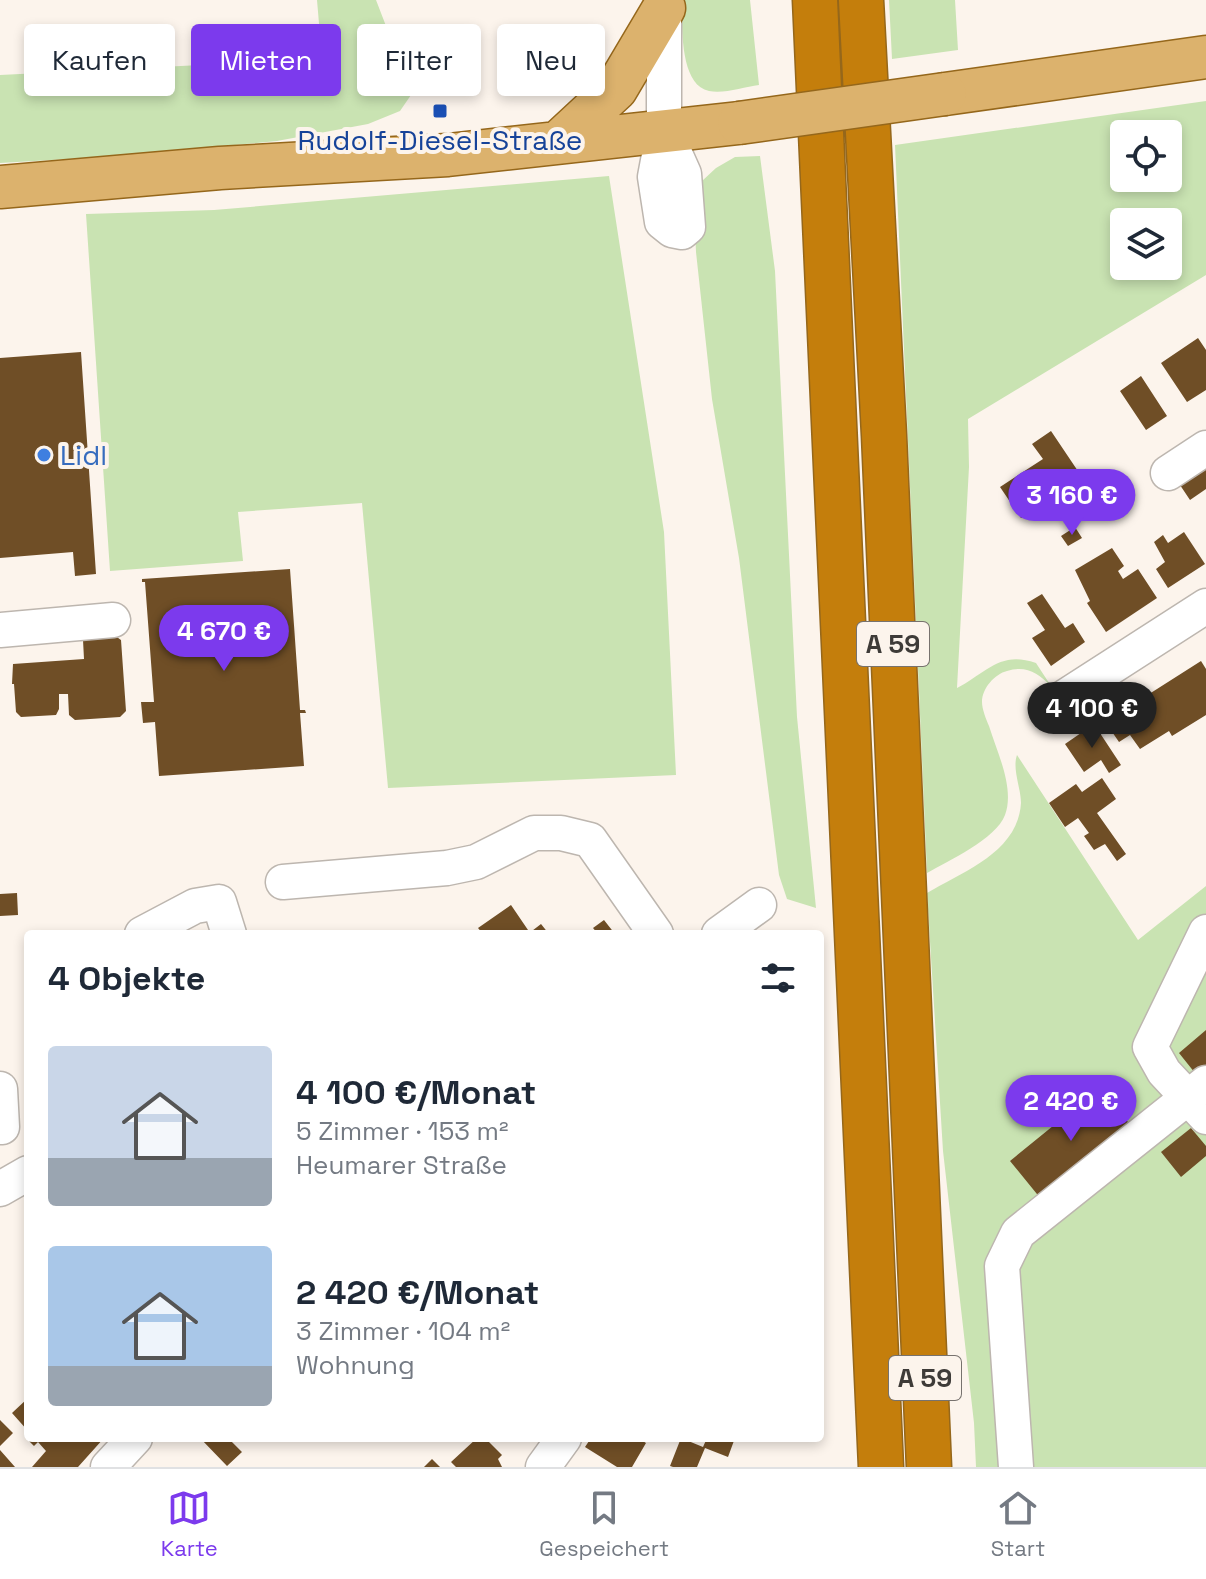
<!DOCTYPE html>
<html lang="de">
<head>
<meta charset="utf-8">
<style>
  body { margin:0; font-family:"Space Grotesk",sans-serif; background:#f2f2f3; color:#1f2937; height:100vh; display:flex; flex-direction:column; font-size:30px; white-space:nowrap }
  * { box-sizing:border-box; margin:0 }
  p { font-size:26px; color:#747a83 }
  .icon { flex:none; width:44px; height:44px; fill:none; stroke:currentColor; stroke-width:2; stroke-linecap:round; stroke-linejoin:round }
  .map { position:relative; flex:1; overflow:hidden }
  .details { position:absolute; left:24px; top:930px; width:800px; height:512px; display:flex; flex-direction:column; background:#fff; border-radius:8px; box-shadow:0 4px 12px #0003 }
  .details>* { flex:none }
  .hud { position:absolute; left:24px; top:24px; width:800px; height:72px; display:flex; gap:16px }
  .tools { position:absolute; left:1110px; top:120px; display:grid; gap:16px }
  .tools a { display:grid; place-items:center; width:72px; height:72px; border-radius:8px; background:#fff; box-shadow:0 4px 12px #0003; font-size:40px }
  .price { position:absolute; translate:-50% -68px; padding:0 18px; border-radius:28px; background:#7c3aed; color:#fff; font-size:26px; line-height:52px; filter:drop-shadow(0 2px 4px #0008) }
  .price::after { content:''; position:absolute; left:50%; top:48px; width:24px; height:18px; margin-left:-12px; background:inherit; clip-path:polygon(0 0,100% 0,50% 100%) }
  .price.on { background:#222; color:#fff }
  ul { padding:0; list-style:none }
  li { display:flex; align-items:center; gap:24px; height:200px; padding:0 24px }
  li span { display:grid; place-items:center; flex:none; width:224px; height:160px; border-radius:8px; color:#555 }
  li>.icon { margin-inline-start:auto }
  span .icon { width:96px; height:96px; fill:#fffc; stroke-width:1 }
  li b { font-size:34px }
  h2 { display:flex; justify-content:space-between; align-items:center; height:96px; padding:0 24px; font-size:34px }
  .tag { padding:0 28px; border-radius:8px; background:#fff; box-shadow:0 4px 12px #0003; font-size:28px; line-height:72px }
  .tag.on { background:#7c3aed; color:#fff }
  .tabs { display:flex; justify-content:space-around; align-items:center; height:112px; border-top:2px solid #e0e1e3; background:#fff; font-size:22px; color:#747a83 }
  .tabs a { display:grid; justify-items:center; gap:4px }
  .tabs .on { color:#7c3aed }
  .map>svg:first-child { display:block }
  .green { fill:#c9e3b2; fill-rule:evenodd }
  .building { fill:#6f4e26 }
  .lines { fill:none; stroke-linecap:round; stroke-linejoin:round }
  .minor-casing { stroke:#bdb6af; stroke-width:37 }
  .major-casing { stroke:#95671b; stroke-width:45 }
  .highway-casing { stroke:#95671b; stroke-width:47 }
  .minor { stroke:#fff; stroke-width:34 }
  .major { stroke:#dcb26d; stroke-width:42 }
  .highway { stroke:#c47e0c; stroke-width:44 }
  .major-bridge-casing { stroke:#95671b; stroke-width:45; stroke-linecap:butt }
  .major-bridge { stroke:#dcb26d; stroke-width:42 }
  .transit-dot { fill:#1a4fb4; stroke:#fcf4ec; stroke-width:3 }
  .shop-dot { fill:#3f7fe0; stroke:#fcf4ec; stroke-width:3 }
  .labels { text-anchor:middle; stroke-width:8; stroke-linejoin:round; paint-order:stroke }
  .shield { fill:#fcf4ec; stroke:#77726e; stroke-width:2 }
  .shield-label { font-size:26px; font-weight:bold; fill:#3e3b38 }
  .transit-label { font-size:28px; fill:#164399; stroke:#fcf4ec }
  .shop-label { font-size:28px; fill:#366cbe; stroke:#fcf4ec; text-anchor:start }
</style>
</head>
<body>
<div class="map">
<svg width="1206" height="1467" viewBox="0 0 1206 1467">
  <rect width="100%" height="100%" fill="#fcf4ec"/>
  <path class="green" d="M317,0H376L391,39L410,65L411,95L400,111L368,124L277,141L120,156L0,163V75L322,59Z
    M682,0H750L759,85C744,87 724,94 709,91C679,85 682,23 682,0Z
    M889,0H955L958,50L892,59Z
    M1206,101V275L968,419L969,467L957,688C986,673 1000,650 1036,663L1051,686C1038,673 1026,665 1007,671C995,674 982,688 982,702C982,709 986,719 989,726C997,752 1015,788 1005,815C996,839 948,861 927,873L895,145ZM1124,134H1168V178H1124ZM1124,222H1168V266H1124Z
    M760,156L775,271L797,717L816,908L787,899L779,875L739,558L712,399L696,252L694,205L702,181L716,168L735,157Z
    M609,176L664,532L676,775L388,788L362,503L238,512L243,561L110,571L86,214L214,210Z
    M1017,755L1138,940L1206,886V1467H976L974,1423L943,1151L927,893C964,871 1018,852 1021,803C1021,788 1012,769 1017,755Z"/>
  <path class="building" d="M1198,338L1206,350V390L1187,402L1161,363Z
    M81,352L96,574L75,576L73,552L0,558V358Z
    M1141,376L1167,416L1146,430L1120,391Z
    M1051,431L1092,492L1063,512L1053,497L1021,518L1000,487L1043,459L1032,444Z
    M1206,464V489L1190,500L1178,482Z
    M1075,527L1082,538L1068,546L1061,536Z
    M1184,532L1205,564L1168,588L1156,569L1165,562L1154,542L1163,535L1168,543Z
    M1112,548L1124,566L1118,571L1123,579L1138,569L1157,598L1106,632L1087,603L1090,601L1075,570Z
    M290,569L300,710H305L306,713H300L304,766L159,776L155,722L143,723L141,702H154L145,582H142V579Z
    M1042,594L1065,628L1073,623L1085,642L1051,666L1032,638L1045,630L1027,603Z
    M114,635L121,640L126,711L120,717L75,720L69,715L68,694H59V709L56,715L21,717L16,712L14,684H12L13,664L84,659L83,640L87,637Z
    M1201,661L1206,669V715L1172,736L1169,731L1140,749L1130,735L1119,742L1106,723L1118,715L1120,718L1148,699L1146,696Z
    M1094,724L1121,765L1109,773L1101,760L1084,772L1065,744Z
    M1102,778L1116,799L1097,813L1126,854L1117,861L1105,844L1094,850L1084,836L1089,833L1078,818L1065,827L1049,803L1076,784L1082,792Z
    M17,893L18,915L0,916V894Z
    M511,905L528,930L522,934H483L478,928Z
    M604,920L615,934H598L593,928Z
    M541,924L549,934H528Z
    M1206,1030V1072L1199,1078L1179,1053Z
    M1101,1087L1131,1126L1041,1199L1010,1161Z
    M1191,1128L1206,1146V1156L1181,1177L1161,1152Z
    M28,1398V1431L12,1413Z
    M0,1420L13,1433L0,1446Z
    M32,1438H104L78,1467H32L46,1451L38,1442L34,1446L29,1441Z
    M200,1438H228L242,1452L227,1466Z
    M477,1438H485L502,1455L498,1459L502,1467H456L451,1462Z
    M591,1438H638L646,1443L632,1467H617L585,1447Z
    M681,1438L703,1447L707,1438H735L728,1457L705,1448L697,1467H673L670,1466Z
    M0,1450L15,1467H0Z
    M432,1459L440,1467H424Z"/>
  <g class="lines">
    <defs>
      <path id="minor" d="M664,129L684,174L688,227L682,232L672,230L662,222L655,177Z
        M664,129V2
        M1168,473L1206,448
        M0,630L113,620
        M1046,709L1206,606
        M283,882L447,868L476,862L534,833H561L590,840L656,934
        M1206,932L1150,1047L1164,1072L1206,1117
        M142,934L195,906L219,902L229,934
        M719,934L759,905
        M0,1089L2,1127H0
        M0,1189L28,1173
        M108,1467L135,1438
        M543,1467L564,1438
        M1016,1467L1002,1266L1018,1233L1206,1083"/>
      <path id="major" d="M945,94L1206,57
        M560,141L616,89L664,8
        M0,187L220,168L448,155L739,123"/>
      <path id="highway" d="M815,0L881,1467
        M861,0L884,435L929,1467"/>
    </defs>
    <use href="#minor" class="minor-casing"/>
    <use href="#major" class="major-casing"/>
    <use href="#highway" class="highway-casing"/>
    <use href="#minor" class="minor"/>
    <use href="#major" class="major"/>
    <use href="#highway" class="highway"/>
    <defs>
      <path id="major-bridge" d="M739,123L945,94"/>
    </defs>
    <use href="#major-bridge" class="major-bridge-casing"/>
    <use href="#major-bridge" class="major-bridge"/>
  </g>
  <rect class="transit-dot" x="432" y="103" width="16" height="16" rx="4"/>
  <circle class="shop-dot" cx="44" cy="455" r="8"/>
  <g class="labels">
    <g class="shield">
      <rect x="857" y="622" width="72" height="44" rx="6"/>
      <rect x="889" y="1356" width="72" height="44" rx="6"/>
    </g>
    <g class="shield-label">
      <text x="893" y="653">A 59</text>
      <text x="925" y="1387">A 59</text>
    </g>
    <g class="transit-label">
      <text x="440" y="150">Rudolf-Diesel-Straße</text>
    </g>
    <g class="shop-label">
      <text x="60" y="465">Lidl</text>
    </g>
  </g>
</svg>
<div class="tools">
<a><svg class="icon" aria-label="locate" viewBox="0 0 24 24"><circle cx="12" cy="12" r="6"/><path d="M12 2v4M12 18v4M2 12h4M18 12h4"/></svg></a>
<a><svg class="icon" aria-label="layers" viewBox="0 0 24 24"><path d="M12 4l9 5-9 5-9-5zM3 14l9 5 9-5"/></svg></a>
</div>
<b class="price" style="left:1072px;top:537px">3 160 €</b>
<b class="price" style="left:224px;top:673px">4 670 €</b>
<b class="price on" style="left:1092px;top:750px">4 100 €</b>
<b class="price" style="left:1071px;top:1143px">2 420 €</b>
<div class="hud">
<a class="tag">Kaufen</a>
<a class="tag on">Mieten</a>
<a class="tag">Filter</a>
<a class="tag">Neu</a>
</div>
<section class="details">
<h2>4 Objekte<svg class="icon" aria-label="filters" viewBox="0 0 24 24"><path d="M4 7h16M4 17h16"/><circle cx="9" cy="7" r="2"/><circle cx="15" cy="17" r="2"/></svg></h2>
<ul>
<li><span style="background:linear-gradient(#c9d6e8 70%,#9aa5b1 0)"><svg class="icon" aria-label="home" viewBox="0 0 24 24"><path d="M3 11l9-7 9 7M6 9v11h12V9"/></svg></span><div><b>4 100 €/Monat</b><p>5 Zimmer · 153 m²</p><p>Heumarer Straße</p></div></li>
<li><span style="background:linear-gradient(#a9c7e8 75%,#9aa5b1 0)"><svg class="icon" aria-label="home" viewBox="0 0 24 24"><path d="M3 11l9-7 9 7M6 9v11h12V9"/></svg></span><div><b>2 420 €/Monat</b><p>3 Zimmer · 104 m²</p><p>Wohnung</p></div></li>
</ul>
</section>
</div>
<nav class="tabs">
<a class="on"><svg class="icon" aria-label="map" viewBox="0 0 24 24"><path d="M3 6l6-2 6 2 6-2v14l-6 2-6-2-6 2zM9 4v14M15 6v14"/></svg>Karte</a>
<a><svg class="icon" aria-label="saved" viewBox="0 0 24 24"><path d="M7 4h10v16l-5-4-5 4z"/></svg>Gespeichert</a>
<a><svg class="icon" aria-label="home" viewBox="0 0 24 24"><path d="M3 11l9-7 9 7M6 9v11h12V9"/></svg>Start</a>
</nav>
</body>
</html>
